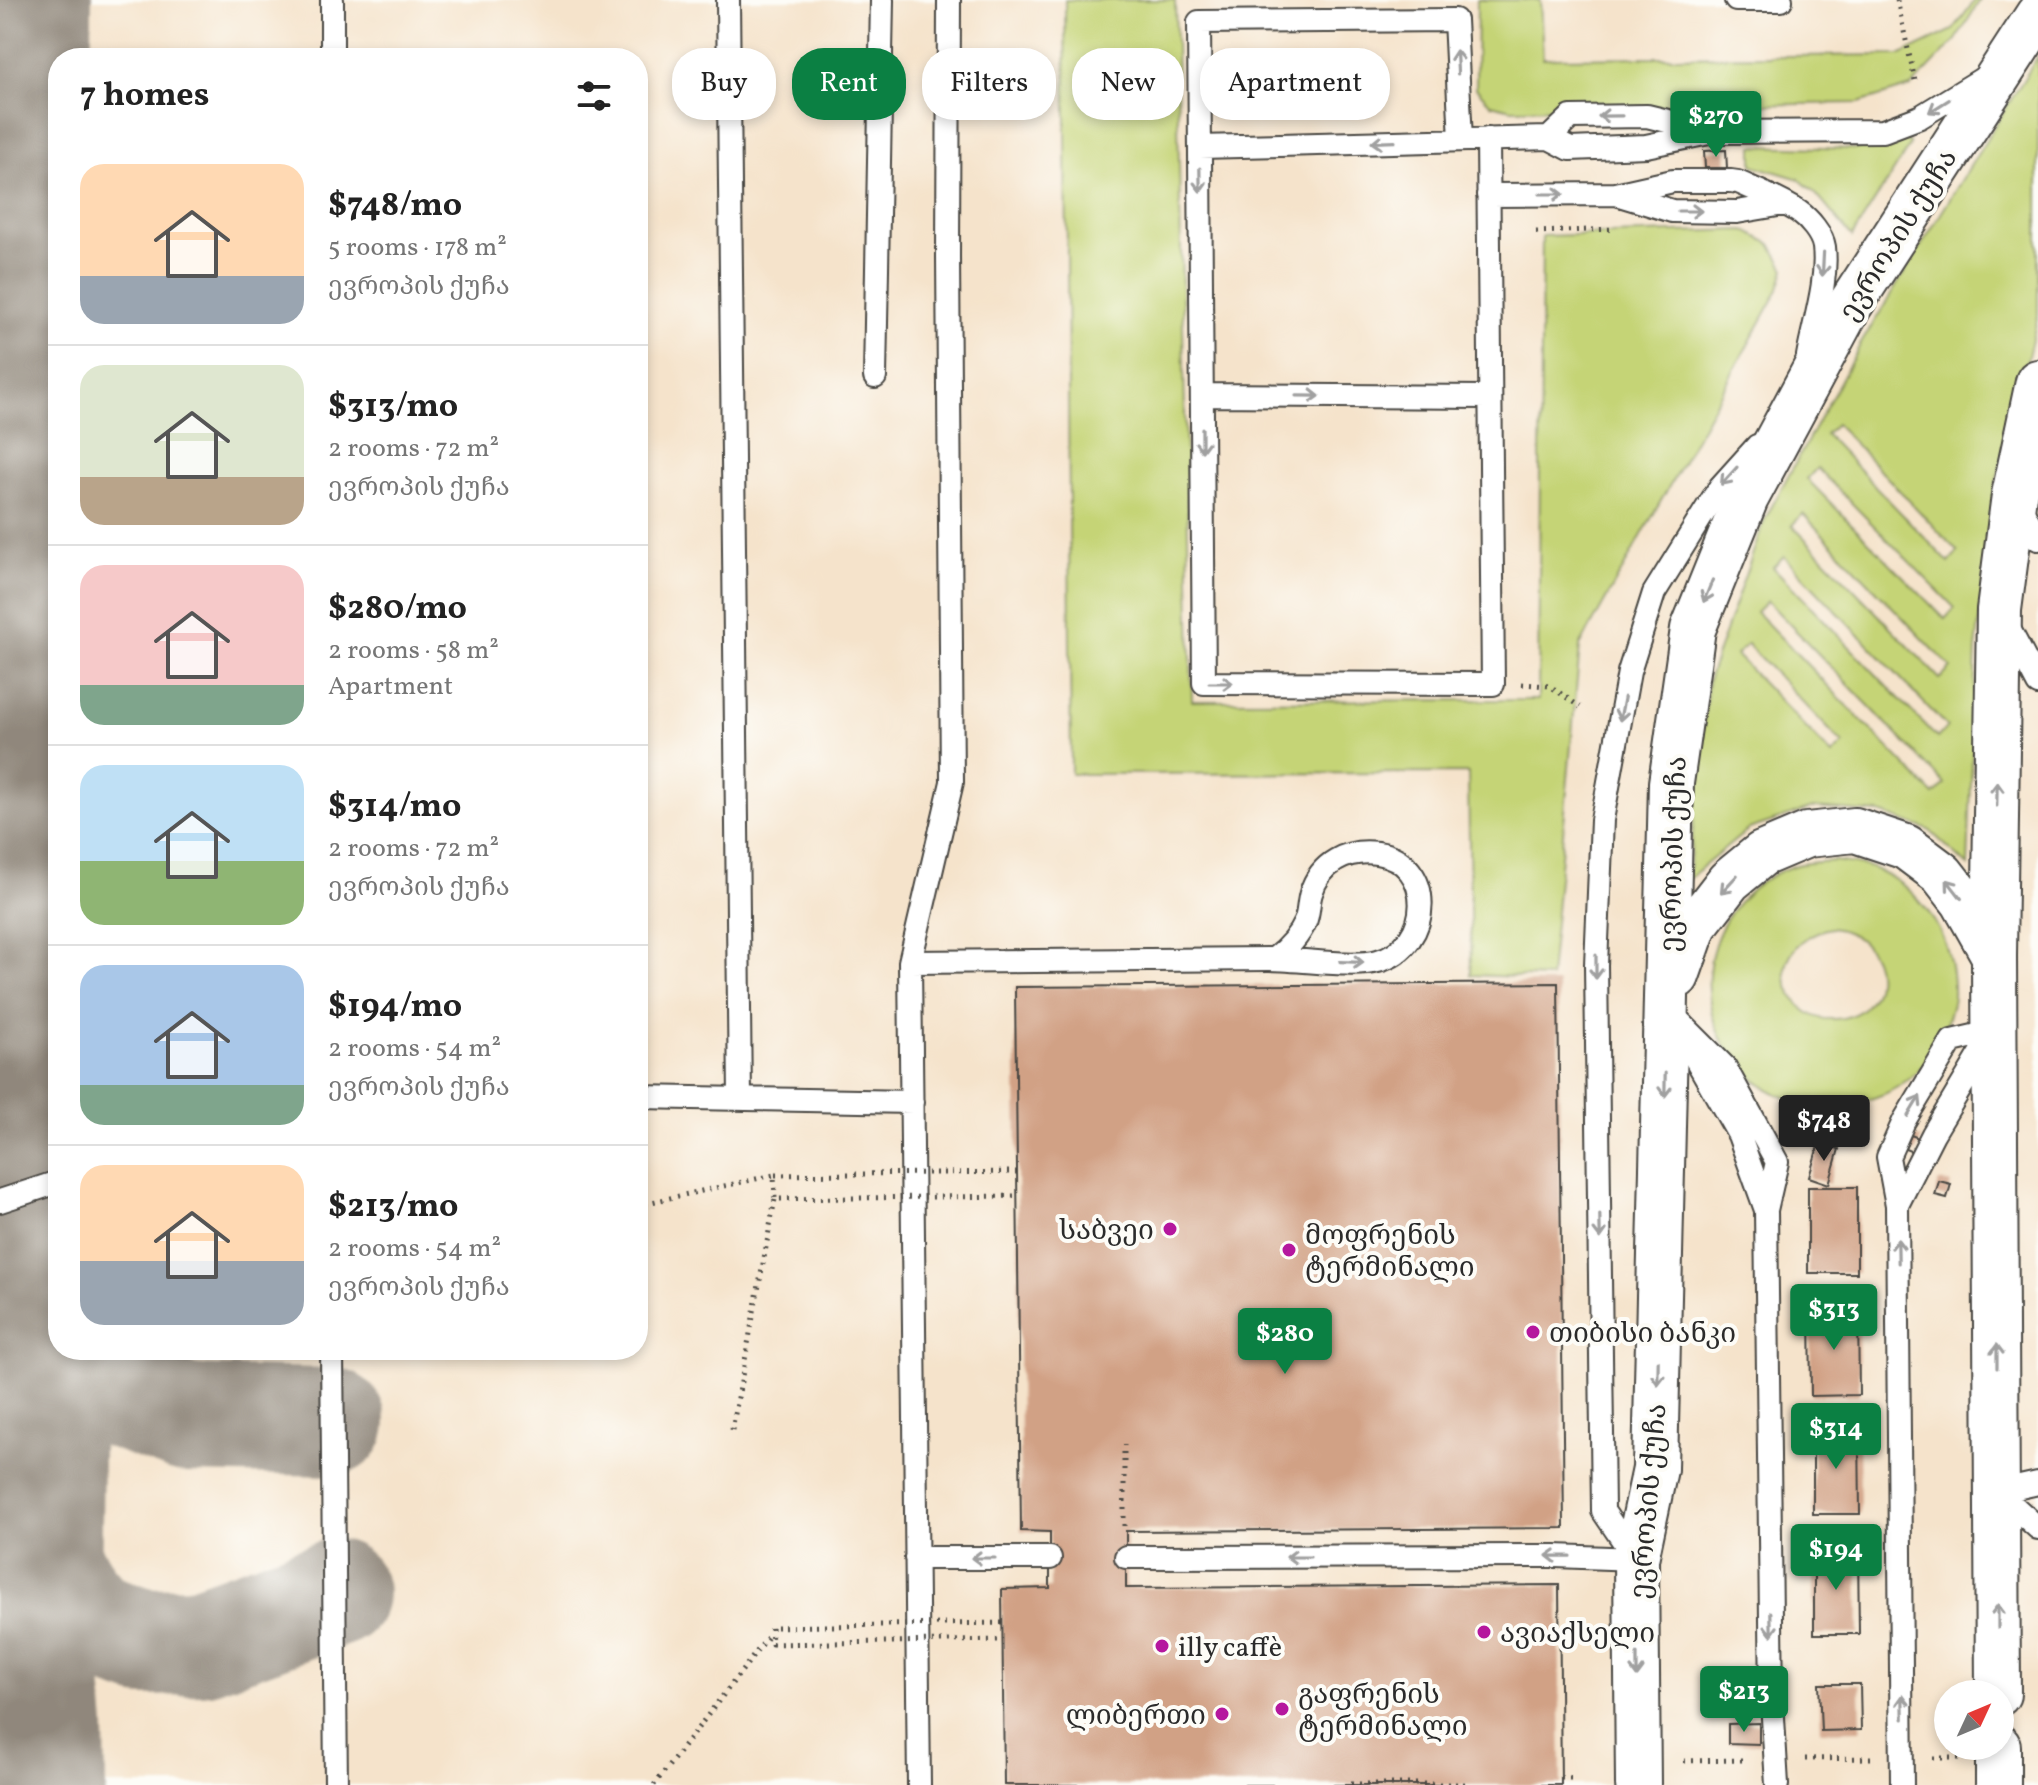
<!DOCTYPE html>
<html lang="en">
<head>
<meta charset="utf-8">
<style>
  body { margin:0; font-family:Vollkorn,"Noto Serif Georgian",serif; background:#f6f6f6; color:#222; height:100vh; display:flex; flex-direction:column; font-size:30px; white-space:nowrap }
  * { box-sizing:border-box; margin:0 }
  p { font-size:26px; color:#767676 }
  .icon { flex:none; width:44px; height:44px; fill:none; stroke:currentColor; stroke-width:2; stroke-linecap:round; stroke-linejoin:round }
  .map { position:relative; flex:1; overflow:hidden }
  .sheet { position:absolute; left:48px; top:48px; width:600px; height:1312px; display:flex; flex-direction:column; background:#fff; border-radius:32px; box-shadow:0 4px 12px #0003 }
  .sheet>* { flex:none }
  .top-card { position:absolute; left:672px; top:48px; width:760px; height:72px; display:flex; gap:16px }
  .needle { width:52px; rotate:46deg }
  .tools { position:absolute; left:1934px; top:1680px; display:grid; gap:16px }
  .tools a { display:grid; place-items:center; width:80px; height:80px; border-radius:50%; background:#fff; box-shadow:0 4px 12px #0003; font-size:40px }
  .price { position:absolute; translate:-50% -68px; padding:0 18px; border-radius:8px; background:#0b8043; color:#fff; font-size:26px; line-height:52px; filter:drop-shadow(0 2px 4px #0008) }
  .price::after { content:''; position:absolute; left:50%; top:48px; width:24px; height:18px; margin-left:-12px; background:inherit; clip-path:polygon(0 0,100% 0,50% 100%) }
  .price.selected { background:#222; color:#fff }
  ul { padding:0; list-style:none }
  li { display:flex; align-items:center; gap:24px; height:200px; padding:0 32px }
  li+li { border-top:2px solid #e0e0e0 }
  li span { display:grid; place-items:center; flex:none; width:224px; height:160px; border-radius:24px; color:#555 }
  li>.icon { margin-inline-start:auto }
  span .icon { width:96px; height:96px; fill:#fffc; stroke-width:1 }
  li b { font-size:34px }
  h2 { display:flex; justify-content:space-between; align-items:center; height:96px; padding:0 32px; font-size:34px }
  .pill { padding:0 28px; border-radius:32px; background:#fff; box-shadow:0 4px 12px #0003; font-size:28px; line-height:72px }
  .pill.selected { background:#0b8043; color:#fff }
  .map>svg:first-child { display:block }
  .green { fill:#c5d476; stroke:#788050; stroke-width:2; fill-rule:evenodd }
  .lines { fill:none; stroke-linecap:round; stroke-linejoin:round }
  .taxiway { stroke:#90877b; stroke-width:108 }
  .building { fill:#d1a185 }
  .lane-casing { stroke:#494743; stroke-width:26 }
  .primary-casing { stroke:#494743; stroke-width:48 }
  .path { stroke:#494743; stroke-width:5; stroke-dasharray:2 6; stroke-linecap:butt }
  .lane { stroke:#fff; stroke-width:22 }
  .primary { stroke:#fff; stroke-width:44 }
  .path-bridge { stroke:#494743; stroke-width:5; stroke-dasharray:2 6; stroke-linecap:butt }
  .oneway { stroke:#a0a0a0 }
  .poi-dot { fill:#b5179e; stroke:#fdfcf7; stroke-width:3 }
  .labels { text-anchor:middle; stroke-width:8; stroke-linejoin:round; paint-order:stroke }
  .street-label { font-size:28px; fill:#2b2b2b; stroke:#fdfcf7 }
  .poi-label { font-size:28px; fill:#2b2b2b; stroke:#fdfcf7; text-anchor:start }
</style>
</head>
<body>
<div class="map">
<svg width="2038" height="1785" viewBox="0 0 2038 1785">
  <rect width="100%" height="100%" fill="#fdfcf7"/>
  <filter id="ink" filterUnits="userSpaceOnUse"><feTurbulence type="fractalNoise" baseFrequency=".0125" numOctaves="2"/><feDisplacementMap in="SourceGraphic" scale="16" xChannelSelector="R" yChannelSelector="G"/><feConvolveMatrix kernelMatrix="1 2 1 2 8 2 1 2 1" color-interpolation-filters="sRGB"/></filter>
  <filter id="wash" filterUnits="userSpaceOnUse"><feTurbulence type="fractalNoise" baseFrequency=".006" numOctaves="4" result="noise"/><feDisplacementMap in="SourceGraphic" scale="32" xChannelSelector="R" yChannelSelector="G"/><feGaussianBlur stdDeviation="1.8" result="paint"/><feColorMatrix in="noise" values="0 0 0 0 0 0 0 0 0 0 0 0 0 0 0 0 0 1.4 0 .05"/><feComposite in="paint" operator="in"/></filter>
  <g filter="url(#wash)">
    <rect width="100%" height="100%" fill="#f5e3cb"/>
    <path class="green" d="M1065,0H1175L1192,701L1538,700L1542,236L1744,230L1771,244L1785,269L1778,291L1580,646L1550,978L1471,975L1468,773L1071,774Z
      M1477,0H1540L1543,58L1901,55L1953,30L1975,0H1980L1956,40L1911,87L1859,103L1512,109L1491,104L1476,88Z
      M2038,56V316L1994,492L1976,649L1968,866L1929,830L1880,813L1813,808L1749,829L1688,879L1708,680L1765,519L1860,345ZM1836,424L1958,552L1949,563L1825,434ZM1817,468L1955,608L1945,619L1807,479ZM1803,514L1951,668L1940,679L1792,525ZM1784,556L1947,727L1937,738L1773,567ZM1767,601L1945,784L1934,795L1756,612ZM1747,644L1843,744L1832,755L1736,655Z
      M1905,135L1910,145L1852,237L1816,194L1799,179L1753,165V146L1855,149Z
      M1835,861C1848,863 1865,864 1877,870C1927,893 1955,942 1953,997C1952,1008 1947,1021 1943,1032C1935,1059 1903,1089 1876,1097C1867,1100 1856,1105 1847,1106C1827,1109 1805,1105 1787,1098C1679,1055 1684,905 1793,866C1806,862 1822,862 1835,861ZM1831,928C1892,936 1893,1017 1833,1019C1818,1020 1805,1013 1796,1001C1771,968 1795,935 1831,928Z"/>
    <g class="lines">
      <path class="taxiway" d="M38,0L36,557L39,736L44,833L46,1176L47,1212L52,1249L46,1669L51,1727L52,1785
        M69,1350L95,1381L127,1397L186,1419L332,1422
        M48,1562L70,1599L93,1625L143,1642L201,1641L334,1593"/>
    </g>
    <g id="blocks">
      <path class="building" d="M1726,150L1727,168H1705L1704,151Z
        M1558,983L1564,1528L1126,1531V1588L1559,1585L1561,1785H1004L1002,1589L1050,1588V1532L1021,1531L1015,987Z
        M1911,1135L1921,1139L1915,1153L1905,1149Z
        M1819,1143L1839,1149L1829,1184L1809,1177Z
        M1939,1181L1951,1184L1947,1198L1935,1195Z
        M1808,1187H1857V1273H1808Z
        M1810,1309H1858L1859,1395L1811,1396Z
        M1813,1427H1859L1860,1514H1813Z
        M1814,1549H1858L1859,1634H1814Z
        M1819,1684H1860L1861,1730L1821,1731Z
        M1759,1723V1744L1728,1743V1724Z"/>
    </g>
  </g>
  <g filter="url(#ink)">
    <use href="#blocks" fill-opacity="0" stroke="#494743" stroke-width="2"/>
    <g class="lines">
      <defs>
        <path id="lane" d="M332,0V58
          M728,0L740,1099
          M1736,0H1781
          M1549,138L1571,117L1647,116L1705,130
          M1461,140L1455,20L1199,22L1204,683L1493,684L1488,139
          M1200,147L1549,138L1570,149L1646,146L1714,132L1883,131L1920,117L1987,76
          M1616,194L1672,211L1737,212L1784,204
          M1488,195L1615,194L1673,181H1731L1738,182C1758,191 1781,200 1799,212C1809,219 1822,234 1824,247C1828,282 1814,322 1808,356
          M875,377L882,0
          M1202,395L1488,397
          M2018,502L2038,539
          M2007,625L2038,684
          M910,962C1030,961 1149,960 1269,959C1297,959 1354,968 1378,961C1434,946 1436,861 1377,853C1347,849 1320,863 1311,893C1308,902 1309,913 1305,922C1298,938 1287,949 1274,959
          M1667,1009L1725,1067L1777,1162L1766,1210L1772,1701L1777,1785
          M1681,1033L1739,1135L1766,1210
          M638,1097L912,1102
          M0,1201L58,1182
          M1897,1205L1888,1157L1904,1121L1952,1041L1995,1031
          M332,1350L336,1785
          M1998,1492L2038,1483
          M1999,1493L2038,1528
          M1126,1557L1555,1556L1636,1559
          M916,1558H1050
          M1635,1558L1603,1511L1596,965L1602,820L1629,672L1654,593L1720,487L1757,446
          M919,1785L910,962L952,782L948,256L949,0
          M1902,1785L1897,1205L1933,1134L1988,1042"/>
        <path id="primary" d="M1677,976L1695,925L1729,881L1762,854L1807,835L1855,830L1906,847L1942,874L1963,901L1993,954
          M1998,1694L1994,956L1999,610L2014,495L2038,382
          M1998,1746V1785
          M1638,1785L1636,1559L1655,1469L1671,783L1693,629L1746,498L1848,308L2038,15"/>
      </defs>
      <use href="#lane" class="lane-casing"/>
      <use href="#primary" class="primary-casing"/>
      <path class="path" d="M1897,0L1916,85
        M1536,232L1615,229
        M1522,684L1550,686L1580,707
        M638,1205L774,1175
        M732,1430L775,1199
        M1124,1526V1445
        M1933,1758H1959
        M1805,1759L1871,1758
        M1684,1761L1747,1760
        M1561,1778H1575
        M1351,1784H1469
        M654,1785L771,1633"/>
      <use href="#lane" class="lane"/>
      <use href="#primary" class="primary"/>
      <path class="path-bridge" d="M1017,1172L774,1175L775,1199L1017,1196
        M1002,1623L771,1627L772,1644L1003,1640"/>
    </g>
    <defs><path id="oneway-shaft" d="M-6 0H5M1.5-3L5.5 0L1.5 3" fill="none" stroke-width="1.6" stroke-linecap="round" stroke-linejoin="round" transform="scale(2)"/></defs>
    <g class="oneway">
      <use href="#oneway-shaft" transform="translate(1457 62) rotate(-93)"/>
      <use href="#oneway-shaft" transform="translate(1939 106) rotate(148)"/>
      <use href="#oneway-shaft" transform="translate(1610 116) rotate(179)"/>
      <use href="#oneway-shaft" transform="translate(1383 142) rotate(178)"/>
      <use href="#oneway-shaft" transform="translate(1200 180) rotate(89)"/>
      <use href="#oneway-shaft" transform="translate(1552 194)"/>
      <use href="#oneway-shaft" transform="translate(1690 211)"/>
      <use href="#oneway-shaft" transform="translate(1823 264) rotate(93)"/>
      <use href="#oneway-shaft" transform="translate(1308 396) rotate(1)"/>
      <use href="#oneway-shaft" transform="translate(1202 440) rotate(90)"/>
      <use href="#oneway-shaft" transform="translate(1729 476) rotate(132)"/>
      <use href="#oneway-shaft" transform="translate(1708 591) rotate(112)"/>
      <use href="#oneway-shaft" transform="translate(1221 683)"/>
      <use href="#oneway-shaft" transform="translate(1622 709) rotate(101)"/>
      <use href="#oneway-shaft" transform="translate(1997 794) rotate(-89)"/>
      <use href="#oneway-shaft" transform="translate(1729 884) rotate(133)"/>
      <use href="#oneway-shaft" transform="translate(1954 889) rotate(-128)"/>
      <use href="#oneway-shaft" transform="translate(1352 962) rotate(2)"/>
      <use href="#oneway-shaft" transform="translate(1596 967) rotate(90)"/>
      <use href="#oneway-shaft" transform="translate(1665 1085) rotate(91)"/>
      <use href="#oneway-shaft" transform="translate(1914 1106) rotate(-59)"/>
      <use href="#oneway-shaft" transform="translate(1600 1227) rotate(89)"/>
      <use href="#oneway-shaft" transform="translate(1898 1251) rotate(-91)"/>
      <use href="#oneway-shaft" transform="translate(1997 1356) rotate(-90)"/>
      <use href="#oneway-shaft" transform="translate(1658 1373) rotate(91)"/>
      <use href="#oneway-shaft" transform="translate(1558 1556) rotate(-179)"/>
      <use href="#oneway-shaft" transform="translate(1298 1557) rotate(180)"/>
      <use href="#oneway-shaft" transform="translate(983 1558) rotate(180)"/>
      <use href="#oneway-shaft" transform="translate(1998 1616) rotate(-90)"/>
      <use href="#oneway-shaft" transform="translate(1771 1624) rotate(89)"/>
      <use href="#oneway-shaft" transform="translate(1637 1665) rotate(90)"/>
      <use href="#oneway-shaft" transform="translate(1903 1707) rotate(-91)"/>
    </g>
  </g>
  <g class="poi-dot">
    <circle cx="1170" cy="1229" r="8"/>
    <circle cx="1289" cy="1250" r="8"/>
    <circle cx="1533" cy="1332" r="8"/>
    <circle cx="1484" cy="1632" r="8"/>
    <circle cx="1162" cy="1646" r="8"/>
    <circle cx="1282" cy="1709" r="8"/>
    <circle cx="1222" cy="1714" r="8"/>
  </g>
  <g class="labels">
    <g class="street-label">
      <text transform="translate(1897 234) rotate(-58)" y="10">ევროპის ქუჩა</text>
      <text transform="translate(1672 854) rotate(-88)" y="10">ევროპის ქუჩა</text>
      <text transform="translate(1647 1501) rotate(-85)" y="10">ევროპის ქუჩა</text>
    </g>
    <g class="poi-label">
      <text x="1154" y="1239" text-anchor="end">საბვეი</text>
      <text x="1305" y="1244">მოფრენის<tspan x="1305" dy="32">ტერმინალი</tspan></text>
      <text x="1549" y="1342">თიბისი ბანკი</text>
      <text x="1500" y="1642">ავიაქსელი</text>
      <text x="1178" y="1656">illy caffè</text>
      <text x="1298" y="1703">გაფრენის<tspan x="1298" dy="32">ტერმინალი</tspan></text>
      <text x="1206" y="1724" text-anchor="end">ლიბერთი</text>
    </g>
  </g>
</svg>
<div class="tools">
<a><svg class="needle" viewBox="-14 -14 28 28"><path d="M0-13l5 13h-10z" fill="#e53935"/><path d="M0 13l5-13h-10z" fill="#767676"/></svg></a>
</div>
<b class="price" style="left:1716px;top:159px">$270</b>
<b class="price selected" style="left:1824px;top:1163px">$748</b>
<b class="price" style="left:1834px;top:1352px">$313</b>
<b class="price" style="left:1285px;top:1376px">$280</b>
<b class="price" style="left:1836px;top:1471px">$314</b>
<b class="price" style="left:1836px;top:1592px">$194</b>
<b class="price" style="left:1744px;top:1734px">$213</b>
<div class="top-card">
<a class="pill">Buy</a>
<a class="pill selected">Rent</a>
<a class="pill">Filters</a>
<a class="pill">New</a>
<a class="pill">Apartment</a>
</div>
<section class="sheet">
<h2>7 homes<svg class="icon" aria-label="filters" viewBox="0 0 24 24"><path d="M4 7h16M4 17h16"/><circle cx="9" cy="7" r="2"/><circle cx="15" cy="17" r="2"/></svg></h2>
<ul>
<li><span style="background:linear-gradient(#ffd9b3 70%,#9aa5b1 0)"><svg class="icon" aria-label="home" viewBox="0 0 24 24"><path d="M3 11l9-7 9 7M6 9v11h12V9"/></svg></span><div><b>$748/mo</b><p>5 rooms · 178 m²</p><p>ევროპის ქუჩა</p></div></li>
<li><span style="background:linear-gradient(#dfe7d0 70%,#b9a48a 0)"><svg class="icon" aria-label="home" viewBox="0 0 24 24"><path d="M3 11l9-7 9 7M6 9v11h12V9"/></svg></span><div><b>$313/mo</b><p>2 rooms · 72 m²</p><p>ევროპის ქუჩა</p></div></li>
<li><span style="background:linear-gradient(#f6c9c9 75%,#7fa58c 0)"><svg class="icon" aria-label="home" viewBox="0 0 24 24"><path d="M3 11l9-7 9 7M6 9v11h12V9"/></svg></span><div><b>$280/mo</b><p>2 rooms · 58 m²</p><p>Apartment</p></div></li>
<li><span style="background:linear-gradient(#bfe0f5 60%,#8fb573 0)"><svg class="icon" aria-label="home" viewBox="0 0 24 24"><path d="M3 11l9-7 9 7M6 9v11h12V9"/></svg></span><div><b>$314/mo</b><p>2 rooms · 72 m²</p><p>ევროპის ქუჩა</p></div></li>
<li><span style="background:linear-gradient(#a9c7e8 75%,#7fa58c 0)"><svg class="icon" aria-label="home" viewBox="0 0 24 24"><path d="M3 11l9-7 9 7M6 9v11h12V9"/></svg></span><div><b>$194/mo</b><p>2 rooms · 54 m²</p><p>ევროპის ქუჩა</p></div></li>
<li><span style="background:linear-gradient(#ffd9b3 60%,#9aa5b1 0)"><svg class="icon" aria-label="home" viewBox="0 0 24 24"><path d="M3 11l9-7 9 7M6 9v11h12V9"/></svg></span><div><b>$213/mo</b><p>2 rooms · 54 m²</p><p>ევროპის ქუჩა</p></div></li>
</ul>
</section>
</div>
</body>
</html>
